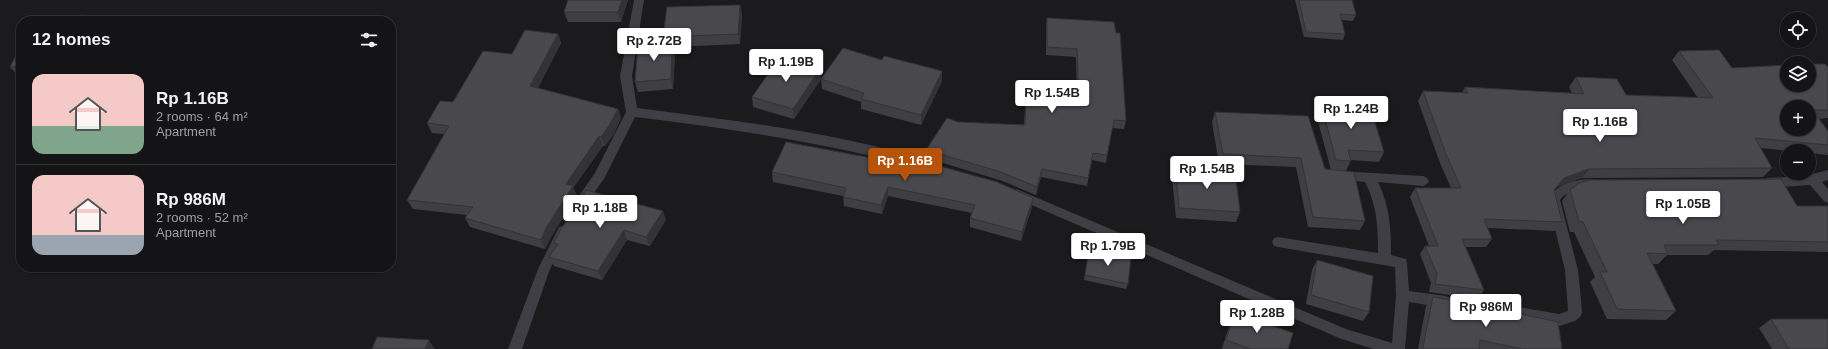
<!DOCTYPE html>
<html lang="en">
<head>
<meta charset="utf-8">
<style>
  body { margin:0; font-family:Helvetica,sans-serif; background:#1d1d1f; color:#f1f3f6; height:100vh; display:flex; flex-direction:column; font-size:15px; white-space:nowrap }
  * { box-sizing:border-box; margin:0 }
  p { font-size:13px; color:#9d9ea1 }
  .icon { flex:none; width:22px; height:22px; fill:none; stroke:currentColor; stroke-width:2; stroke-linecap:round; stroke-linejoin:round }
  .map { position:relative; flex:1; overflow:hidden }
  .sheet { position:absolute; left:16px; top:16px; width:380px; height:256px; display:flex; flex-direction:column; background:#141416; border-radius:16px; box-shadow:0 1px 3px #0004,0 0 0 1px #333335 }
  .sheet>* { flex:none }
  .fabs { position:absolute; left:1780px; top:12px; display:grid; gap:8px }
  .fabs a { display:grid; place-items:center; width:36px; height:36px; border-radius:50%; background:#141416; box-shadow:0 1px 3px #0004,0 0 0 1px #333335; font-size:20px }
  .price { position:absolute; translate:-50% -34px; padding:0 9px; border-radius:4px; background:#fff; color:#222; font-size:13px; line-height:26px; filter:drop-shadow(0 1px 2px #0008) }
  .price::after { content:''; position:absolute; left:50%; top:24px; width:12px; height:9px; margin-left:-6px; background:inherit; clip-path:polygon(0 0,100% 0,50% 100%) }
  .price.active { background:#b45309; color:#fff }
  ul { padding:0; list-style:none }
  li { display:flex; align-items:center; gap:12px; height:100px; padding:0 16px }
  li+li { border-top:1px solid #333335 }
  li span { display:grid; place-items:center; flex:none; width:112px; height:80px; border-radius:12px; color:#555 }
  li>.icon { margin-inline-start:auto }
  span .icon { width:48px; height:48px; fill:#fffc; stroke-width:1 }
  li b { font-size:17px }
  h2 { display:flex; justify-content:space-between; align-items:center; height:48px; padding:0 16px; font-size:17px }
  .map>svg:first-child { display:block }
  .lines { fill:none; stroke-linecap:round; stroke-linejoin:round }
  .street { fill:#3e3e44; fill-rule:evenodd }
  .wall { fill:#3f3e42 }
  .shaded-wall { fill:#333236 }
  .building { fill:#49484d; stroke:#333236; fill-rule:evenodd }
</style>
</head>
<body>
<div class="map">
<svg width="1828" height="349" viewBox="0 0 1828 349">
  <rect width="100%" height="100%" fill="#1b1b1d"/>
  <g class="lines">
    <path class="street" d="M634,0H644L632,76L637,108C737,121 839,132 935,163L937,166L935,169L931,171C834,144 735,129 635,117L604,179L584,206L580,208L576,206L574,203L576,200L595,173L626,112L620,76Z
      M1828,170V180L1822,182L1828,189V203L1824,201L1810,185L1767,188L1763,186L1761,183L1763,180L1767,178L1805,176Z
      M1339,171L1423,176L1427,178L1429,181L1427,184L1423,186L1378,182C1390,206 1391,229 1391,255L1406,259L1407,263L1409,291L1446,296L1451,298L1453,302L1451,306L1446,308L1409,302L1405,349H1373L1339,338L1013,197L1011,194L1013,191L1017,189L1021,191L1346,329L1392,343L1396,296L1395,267L1278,247L1274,246L1272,242L1274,238L1278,237L1378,253C1378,227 1377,205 1365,182L1335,179L1333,176L1335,173Z
      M1592,179L1596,181L1598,184L1596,187C1583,192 1570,187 1560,200L1578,270L1581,299L1582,313L1580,317L1575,321L1559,326L1474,310L1472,306L1474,302L1479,300L1559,314L1568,311L1565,270L1548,200C1557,183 1574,180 1592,179Z
      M563,226L567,227L569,231L550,269L522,349H508L538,269L559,227Z"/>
  </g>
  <path class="wall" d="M568,0H628L621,22H568L564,12Z
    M1295,0H1352L1356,15L1353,21L1341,20L1345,34L1343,40L1304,37Z
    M740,5L742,15L740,44L673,47L675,53L673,89L638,92L635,82L664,43L663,37Z
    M1047,18L1114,22L1126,121L1124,129L1112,128L1106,163L1092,160L1087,186L1041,177L1036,195L1000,180L926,158V150L958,122L1024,125L1025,108L1026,100L1077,103L1076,57L1046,55V26Z
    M558,34L561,43L538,88L618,109L621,118L614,134L605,146H603L573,188L577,195L551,237L545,249L470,227L465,218L467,215L413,209L407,200L444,134L432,133L427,123L512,54Z
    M21,46V77H19L10,67Z
    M1679,51L1732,68L1828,67V118L1819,119L1828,131V155L1809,153V151H1789L1761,148L1772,168L1763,177L1582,178L1557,187L1554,191L1562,222L1555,231L1488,228L1492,239L1486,247H1466L1484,290L1478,299L1429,292L1431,283L1420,254L1425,246H1429L1410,197L1415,188H1451L1440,163L1418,101L1423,91L1462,93L1465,87L1572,93L1569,87L1576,77L1626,95L1698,98L1672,60Z
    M882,60L942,71V81L921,125L861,109V102L822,89L821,79Z
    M820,69L821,79L794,119L753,107L752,97Z
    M1321,104L1384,152L1379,162L1351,160L1346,171L1331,170L1316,114Z
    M1215,112L1325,169L1365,221L1360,230L1308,227L1296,167L1219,164L1212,122Z
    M786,142L1032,207L1021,241L970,227V218L972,213L888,196L882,214L844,206L843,196L773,182L772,172Z
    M1175,167L1240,212L1236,222L1176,218L1172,177Z
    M1570,190L1797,206H1828V252L1714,250L1708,255H1667L1658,264H1652L1676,311L1666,320L1607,319L1590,282L1595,277L1574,232H1570L1562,201Z
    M666,220L650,246L627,240L602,280L554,266L549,257L556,247L554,243Z
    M1089,250L1128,284L1126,289L1084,280Z
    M1317,260L1369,312L1363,321L1306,304L1312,270Z
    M1433,297L1493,308L1562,349H1418L1426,306Z
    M1235,312L1288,349H1223L1222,348L1231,321Z
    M1771,319L1828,349H1772L1759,328Z"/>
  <path class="shaded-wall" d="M622,0H628L621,22L618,12Z
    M740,5L742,15L740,44L738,34Z
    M84,15L89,21H81Z
    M558,34L561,43L534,96L530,86Z
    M672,42L675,53L673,89L671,79Z
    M820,69L821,79L794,119L793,109Z
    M942,71V81L921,125V115Z
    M618,109L621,118L614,134L605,146L601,137Z
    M599,136L603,146L573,188L577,195L551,237L545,249L541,240L566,184Z
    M1042,169L1041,177L1036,195L1037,187Z
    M1589,169L1582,178L1557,187L1564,178Z
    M888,187V196L882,214L881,205Z
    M1033,198L1032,207L1021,241L1022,232Z
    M663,211L666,220L650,246L646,237Z
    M624,230L627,240L602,280L598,271Z
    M429,340L435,349H425Z"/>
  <path class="building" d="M568,0H622L618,12H564Z
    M1299,0H1352L1356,15L1340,14L1345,34L1306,32Z
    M740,5L738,34L663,37L667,7Z
    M84,15L81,21H35L36,20Z
    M1047,18L1114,22L1116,33H1120L1126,121L1114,120L1107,155L1093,153L1088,178L1042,169L1037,187L1001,172L926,150L947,118L958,122L1025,125L1026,100L1079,103L1077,49L1047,47Z
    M525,30L558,34L530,86L618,109L610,124L601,137L599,136L566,184L573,186L546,228L541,240L465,218L473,207L407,200L449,126L427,123L440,101L453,102L483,51L512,54Z
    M672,42L671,79L635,82L638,46Z
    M21,46V66L10,67Z
    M843,48L882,60L884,56L942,71L921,115L861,99L864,93L821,79Z
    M1719,50L1732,68L1787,65V85H1809V64H1825L1828,67V110H1812L1828,131V145L1755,138L1772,168L1589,169L1564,178L1554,190L1562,222L1484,219L1492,239H1462L1484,290L1435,284L1437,274L1425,246H1438L1415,188H1461L1446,154L1423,91L1468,93L1465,87L1584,94L1576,77L1617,79L1626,95L1713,98L1679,51ZM1787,107H1809V129H1787Z
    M780,57L820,69L793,109L752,97Z
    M1321,104L1370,106L1384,152L1348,150L1351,161L1336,160Z
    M1215,112L1308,116L1325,169L1354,172L1365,221L1313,217L1301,158L1223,154Z
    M786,142L914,166L918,160L997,182L1033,198L1022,232L970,218L975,205L888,187L881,205L843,197L846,188L772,172Z
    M1175,167L1235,171L1240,212L1179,208Z
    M1781,179L1797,206H1828V242L1716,240L1719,245H1664L1668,254L1647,253L1676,311L1617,309L1600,272H1607L1583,222L1579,221L1570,190L1579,183L1591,180Z
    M586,190L663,211L646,237L624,230L598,271L549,257L558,244L554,243L560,231Z
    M1089,250L1131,258L1128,284L1085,275Z
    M1317,260L1373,276L1369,312L1311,295Z
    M1433,297L1492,306L1493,308L1558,322L1562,349H1522L1480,340L1479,349H1423V347Z
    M1235,312L1293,333L1288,349H1251L1226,340Z
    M1771,319H1828V349H1789Z
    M377,337L429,340L425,349H372Z"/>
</svg>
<div class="fabs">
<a><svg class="icon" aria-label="locate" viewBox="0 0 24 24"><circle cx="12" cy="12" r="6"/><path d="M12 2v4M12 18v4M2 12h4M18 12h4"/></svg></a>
<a><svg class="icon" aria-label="layers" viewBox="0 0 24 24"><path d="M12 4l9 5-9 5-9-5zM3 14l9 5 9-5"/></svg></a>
<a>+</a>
<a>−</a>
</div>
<b class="price" style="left:654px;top:62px">Rp 2.72B</b>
<b class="price" style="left:786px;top:83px">Rp 1.19B</b>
<b class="price" style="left:1052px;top:114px">Rp 1.54B</b>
<b class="price" style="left:1351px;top:130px">Rp 1.24B</b>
<b class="price" style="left:1600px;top:143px">Rp 1.16B</b>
<b class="price active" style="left:905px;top:182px">Rp 1.16B</b>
<b class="price" style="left:1207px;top:190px">Rp 1.54B</b>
<b class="price" style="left:1683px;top:225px">Rp 1.05B</b>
<b class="price" style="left:600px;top:229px">Rp 1.18B</b>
<b class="price" style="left:1108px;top:267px">Rp 1.79B</b>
<b class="price" style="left:1486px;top:328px">Rp 986M</b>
<b class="price" style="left:1257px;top:334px">Rp 1.28B</b>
<section class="sheet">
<h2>12 homes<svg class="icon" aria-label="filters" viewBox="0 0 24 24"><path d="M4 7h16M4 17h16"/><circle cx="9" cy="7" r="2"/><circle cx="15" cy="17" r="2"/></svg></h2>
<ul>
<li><span style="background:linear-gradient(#f6c9c9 65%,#7fa58c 0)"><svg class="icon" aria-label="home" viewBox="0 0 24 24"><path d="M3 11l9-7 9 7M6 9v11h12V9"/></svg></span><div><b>Rp 1.16B</b><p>2 rooms · 64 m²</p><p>Apartment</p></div></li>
<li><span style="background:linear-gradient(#f6c9c9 75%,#9aa5b1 0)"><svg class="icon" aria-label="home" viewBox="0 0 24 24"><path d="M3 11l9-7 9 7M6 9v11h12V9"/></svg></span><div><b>Rp 986M</b><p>2 rooms · 52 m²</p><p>Apartment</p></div></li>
</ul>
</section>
</div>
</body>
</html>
